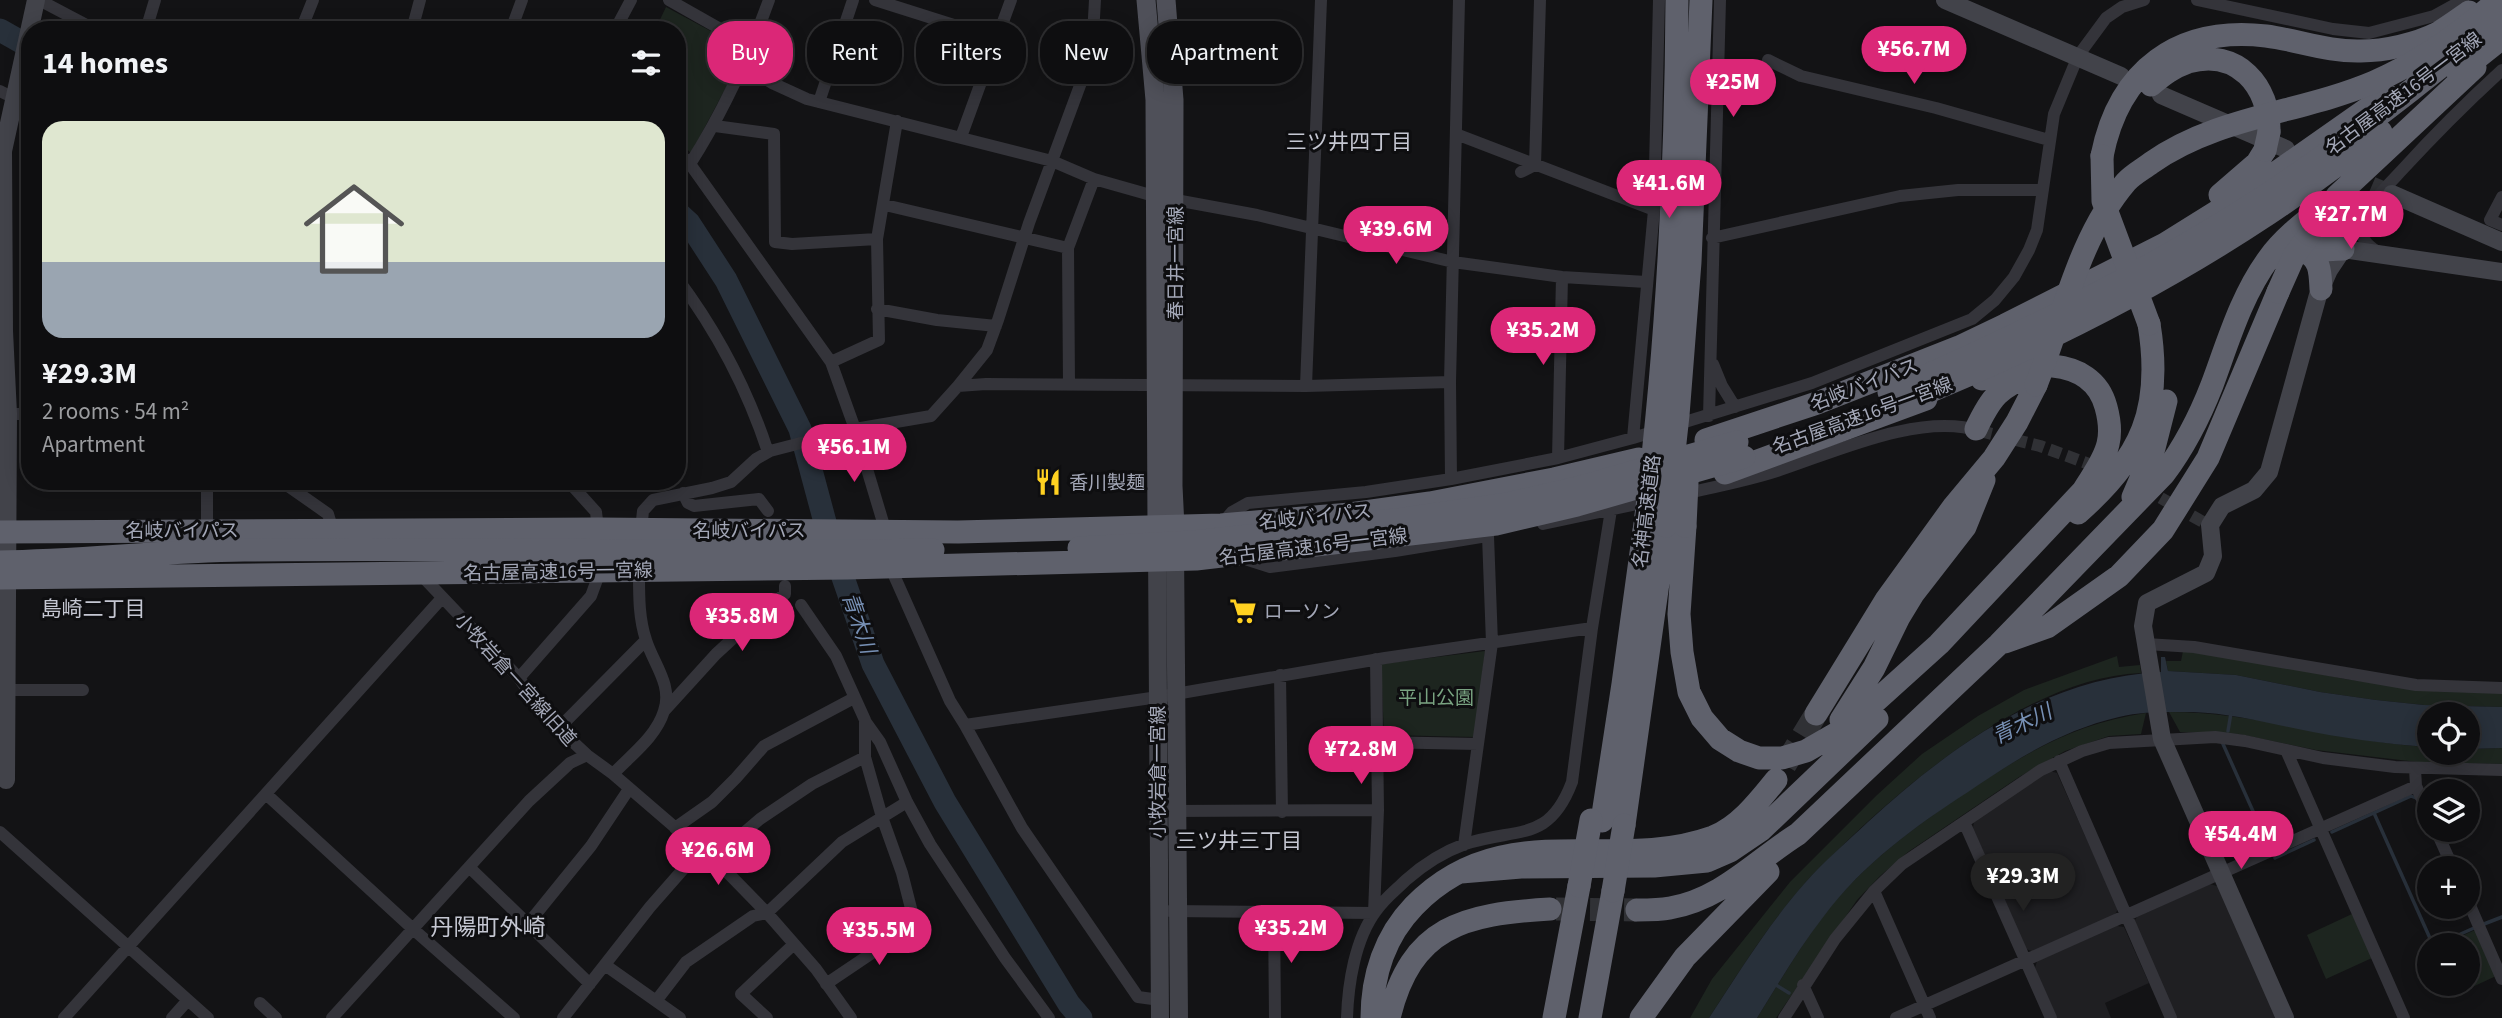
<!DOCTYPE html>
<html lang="en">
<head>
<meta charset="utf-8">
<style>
  body { margin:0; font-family:"Source Sans 3","Noto Sans JP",sans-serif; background:#1c1c1e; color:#f1f3f6; height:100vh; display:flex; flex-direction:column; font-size:26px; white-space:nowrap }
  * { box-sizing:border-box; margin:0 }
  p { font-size:23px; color:#9b9c9f }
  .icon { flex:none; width:38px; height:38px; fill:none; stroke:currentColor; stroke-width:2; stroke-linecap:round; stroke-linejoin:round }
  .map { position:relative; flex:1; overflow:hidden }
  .sheet { position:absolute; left:21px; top:21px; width:665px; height:469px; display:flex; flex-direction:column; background:#0e0e10; border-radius:28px; box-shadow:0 4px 18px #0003,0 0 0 2px #2e2e30 }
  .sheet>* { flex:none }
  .banner { position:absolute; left:707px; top:21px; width:665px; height:63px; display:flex; gap:14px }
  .tools { position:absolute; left:2417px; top:702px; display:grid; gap:14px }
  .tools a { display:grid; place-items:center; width:63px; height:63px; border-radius:50%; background:#0e0e10; box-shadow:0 4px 18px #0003,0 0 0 2px #2e2e30; font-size:35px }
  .price { position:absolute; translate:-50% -60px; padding:0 16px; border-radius:24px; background:#db2777; color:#fff; font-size:23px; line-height:46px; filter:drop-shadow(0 2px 4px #0008) }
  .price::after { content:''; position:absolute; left:50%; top:42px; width:21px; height:16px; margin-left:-10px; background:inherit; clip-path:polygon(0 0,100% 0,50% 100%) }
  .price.selected { background:#222; color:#fff }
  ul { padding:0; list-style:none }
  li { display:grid; align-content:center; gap:14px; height:371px; padding:0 21px }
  li span { display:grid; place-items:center; height:217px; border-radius:21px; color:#555 }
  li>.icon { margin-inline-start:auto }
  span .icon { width:126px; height:126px; fill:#fffc; stroke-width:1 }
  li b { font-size:30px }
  h2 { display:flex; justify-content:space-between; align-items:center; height:84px; padding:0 21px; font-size:30px }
  .tag { padding:0 24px; border-radius:28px; background:#0e0e10; box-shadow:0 4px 18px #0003,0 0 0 2px #2e2e30; font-size:24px; line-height:63px }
  .tag.selected { background:#db2777; color:#fff }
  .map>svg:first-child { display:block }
  .built { fill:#1f1f22 }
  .green { fill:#1d251f }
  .water { fill:#28303a }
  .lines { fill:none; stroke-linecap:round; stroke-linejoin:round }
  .stream { stroke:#28303a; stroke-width:3.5 }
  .river { stroke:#28303a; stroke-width:23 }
  .street-tunnel { stroke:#303135; stroke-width:12; stroke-dasharray:12 6; stroke-linecap:butt }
  .secondary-tunnel { stroke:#303135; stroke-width:18; stroke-dasharray:18 9; stroke-linecap:butt }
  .highway-tunnel { stroke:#303135; stroke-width:23; stroke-dasharray:23 11; stroke-linecap:butt }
  .street { stroke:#34343a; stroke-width:12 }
  .secondary { stroke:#42434a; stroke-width:18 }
  .primary { stroke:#4f5059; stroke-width:19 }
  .highway { stroke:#5f616c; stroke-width:23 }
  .highway-bridge { stroke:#5f616c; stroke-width:23 }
  .labels { text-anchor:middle; stroke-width:6; stroke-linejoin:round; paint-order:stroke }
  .street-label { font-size:19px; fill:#a3a7b7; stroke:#0e0e10 }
  .poi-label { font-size:19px; fill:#a3a7b7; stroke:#0e0e10; text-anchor:start }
  .park-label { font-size:19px; fill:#79a381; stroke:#0e0e10 }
  .neighbourhood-label { font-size:21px; fill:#c5c7d2; stroke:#0e0e10 }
  .water-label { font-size:21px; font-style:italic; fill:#7790b5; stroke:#0e0e10 }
  .quarter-label { font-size:23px; fill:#c5c7d2; stroke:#0e0e10 }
</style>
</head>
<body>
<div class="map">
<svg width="2502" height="1018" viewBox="0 0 2502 1018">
  <rect width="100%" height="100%" fill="#131315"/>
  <path class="built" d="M2050,771L2057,773L2118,909L2114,916L2034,952L2026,949L1973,828L1974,821Z
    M2210,884L2220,887L2277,1018H2175L2133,923L2137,917Z
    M2117,926L2124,927L2149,983L2105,1003L2111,1018H2057L2035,968L2037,961Z"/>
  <path class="green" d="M666,7L746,50L691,153L677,140V30H655Z
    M1485,651L1475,737L1384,735L1381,664Z
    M2183,651L2234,657L2345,679L2412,688L2502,692V707L2424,705L2376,700L2320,692L2236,675L2168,671L2166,661H2181Z
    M2117,656L2119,667L2140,665L2141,673C2036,677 1919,772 1846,842C1833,856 1817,869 1805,883C1768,925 1739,972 1709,1018H1690L1712,979L1790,882L1877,795L1922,754L1978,716L2024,690Z
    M2169,712C2257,712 2341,742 2429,747V752H2468V749L2502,748V764L2417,762L2316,750L2239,734L2180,732Z
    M2146,713L2141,734L2109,736L2065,751L2019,777L1908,852L1880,876L1857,900L1776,1018H1757C1779,983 1799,948 1824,915C1861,867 1909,831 1959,797C2021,756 2071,724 2146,713Z
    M2352,914L2372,958L2326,979L2307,935Z
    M2475,930L2496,976L2453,996L2447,984H2468V945H2441Z"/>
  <path class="water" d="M2161,657H2165L2168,671L2236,675L2320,692L2376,700L2424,705L2502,707V748L2468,749V714H2429V747C2385,744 2341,738 2298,729C2263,722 2228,713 2193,712C2168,712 2143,711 2119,717C2062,730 2015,760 1968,792C1914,827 1863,864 1824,916C1799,948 1779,983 1757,1018H1709C1739,972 1768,925 1804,884C1824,861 1848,841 1869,821C1951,746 2047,677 2161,672Z"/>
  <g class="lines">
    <path class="stream" d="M2228,731L2231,713
      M2223,744L2269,847
      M2374,813L2433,945
      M2332,832L2411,796L2416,798
      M2275,858L2314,840
      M2484,924L2502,917
      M2436,945L2474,928
      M1776,985L1789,993"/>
    <path class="river" d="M0,30L30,47
      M677,212L689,223L726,280L800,429L829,537L873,664L945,802L1069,1004L1081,1018"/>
    <path class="street-tunnel" d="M1980,431L2040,446L2100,468
      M2145,489L2203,522"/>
    <path class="secondary-tunnel" d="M2347,175L2392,194"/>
    <path class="highway-tunnel" d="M1785,765L1816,714
      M1556,909L1637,910"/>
    <path class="street" d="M39,0L96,30
      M669,0L752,47
      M875,0L998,39
      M2197,0L2333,29L2369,33L2434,16L2463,0
      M146,30L155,0
      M301,30L313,0
      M412,30L420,0
      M511,30L522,0
      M615,30L631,0
      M1768,60L1801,76L1936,108L2049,140
      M744,65L772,83L807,99L1052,161L1094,179L1154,196L1257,215L1453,262L1562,277L1646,282
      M0,91L30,106
      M819,102L853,0
      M715,126L774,134L775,242L792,244L877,239
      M1456,134L1654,210
      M961,137L1011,0
      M677,151L690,164L831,362L855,429L885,529
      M690,164C723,112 748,58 769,0
      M1521,172L1535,165L1540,0
      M2502,197L2490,220L2502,225
      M885,205L1068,248
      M2359,219C2360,235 2364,244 2378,252
      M2354,228C2367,206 2385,188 2402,170C2434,135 2467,102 2502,70
      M1712,238L1900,196L1958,190H2043
      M677,278C716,330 748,391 768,452
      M877,309L937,320L996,326
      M831,362L879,340L877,239L897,121
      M1713,364L1722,386L1735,407
      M1069,384L1068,248L1094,179
      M958,386L987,350L998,320L1029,223L1092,53L1095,0
      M1306,386L1321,0
      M0,414H30
      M1709,416L1720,0
      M1633,438L1654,210L1659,0
      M1558,458L1562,277
      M1451,479L1450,382L1459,0
      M281,481L328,514L333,531
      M568,481L596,512L598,529
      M683,493L688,503L694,506L759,499L768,511
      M1683,494C1714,487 1746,481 1777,471C1835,452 1920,412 1980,431
      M1543,524L1651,501
      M1221,525L1232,512L1248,503L1366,492L1451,479L1558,458L1633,438L1812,383L1972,319L1995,300L2014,277L2029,250L2037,230L2054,114L2078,56L2106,18L2122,7L2144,0
      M207,530V481
      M641,530L643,511L653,500L712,488L731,482L756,459L770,451L855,429L931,416L958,386L986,384L1306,386L1450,382
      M1245,559L1270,567L1395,551L1487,536
      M893,573L950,701L965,725L1158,697L1385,658L1592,628
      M425,579L519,678L546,717L587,755L613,774L728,873L767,913L816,969L851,1018
      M801,605L836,656L865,720V757L882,817L902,873L915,924L826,984
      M2146,644L2194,647L2416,685L2502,688
      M1280,675L1282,812
      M519,678L591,596L598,577
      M0,690H83
      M665,710L716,654L765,609L785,594V586
      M865,721L880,742L907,802L930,844L1005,958L1049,1018
      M965,725L1022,828L1138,997L1160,1000
      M558,729L646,640
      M1377,742L1478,744
      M2286,750L2404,1018
      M2059,761L2171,1018
      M613,774C631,755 656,737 664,711C673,685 653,663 646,640C639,619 639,597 639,575
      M2416,786L2429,815
      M266,794L413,929L514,1018
      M1170,811L1378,810
      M1964,822L2051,1018
      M675,828L712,802L736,778L764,746L854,698
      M2436,830L2453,868
      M0,832L208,1018
      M1464,845L1492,643L1488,536
      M712,860L760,819L812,784L865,757
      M469,867L590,984
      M1874,891L1930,1018
      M2468,901L2502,979
      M1170,911L1374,913
      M1274,913L1275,1018
      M1374,913L1378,810L1376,659
      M527,925L591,846L629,789
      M605,965L680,1018
      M1803,985L1818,1018
      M656,1001L686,962L753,916L767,913L842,842L907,802
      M260,1003L276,1018
      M64,1018L442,598
      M172,1018L188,1000
      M332,1018L529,801L570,763L587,755
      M563,1018L650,907L700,850
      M767,1018L741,994L794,944
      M1347,1018C1348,984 1355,939 1376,911C1384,899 1396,890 1406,880C1423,865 1443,852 1465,844C1518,827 1549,843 1572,782L1592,628L1611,510
      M1784,1018L1835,939L1874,891L1902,864L2041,770L2082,751L2109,743L2215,737L2245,741L2323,758L2395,767L2502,770
      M1896,1018L2416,786L2415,769"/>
    <path class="secondary" d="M1945,0L2121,76
      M2161,95L2286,149
      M2392,194L2502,242
      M1175,548L1179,1018
      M1157,549L1160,1018
      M6,780L8,414L4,331L3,151L36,0
      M2285,1018L2162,739L2143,626L2147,603L2206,573L2213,556L2210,525L2222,506L2254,490L2269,472L2318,295L2329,270L2343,249L2502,272"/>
    <path class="primary" d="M1146,0L1155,100L1157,527
      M1166,0L1174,100L1173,486L1175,527"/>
    <path class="highway" d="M2151,85C2162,76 2173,67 2188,62C2237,48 2270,86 2269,132
      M2102,156C2119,70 2178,26 2266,36C2298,40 2328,52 2361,51C2385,51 2416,44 2438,33C2448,27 2459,19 2469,12
      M2220,195L2257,163L2265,150
      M2318,249L2339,237L2356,223
      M2306,252C2321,260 2320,274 2321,289
      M2281,259C2301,250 2322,250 2343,249
      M1976,429C1991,397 1999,387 2033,374
      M1706,440L1817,403L1959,347L2005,325L2165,244L2250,191L2387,95
      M1725,473L1926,399
      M2133,497L2154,448L2166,401
      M2078,513C2142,457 2163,409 2149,324
      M1685,526L1679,614L1682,652L1689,692L1702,718L1720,739L1739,751L1759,758H1782L1806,751L1846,728L1939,644L2083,491C2092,476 2104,461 2108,444C2111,432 2109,418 2106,407C2092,353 2020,361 1982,379
      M0,532L598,529L958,532L1221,525L1350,514L1430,503L1554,479L1639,459
      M2005,642L2047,627L2119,576L2163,530L2208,458L2278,292
      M1816,714L1886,600L1954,506L1994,458L2017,422L2036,385
      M1841,720L1874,668L1899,617L1913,594L1965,527L1984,480
      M1602,821L1623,684L1644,531
      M1624,825L1666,526
      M1461,872L1521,867L1654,866L1707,861L1730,851L1761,830L1877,719
      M1637,910C1648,910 1660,910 1670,908C1722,899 1755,861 1798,834L1999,644L2164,474C2184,447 2200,416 2212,385C2228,342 2241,296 2269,258C2284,237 2307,220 2327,204
      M1372,1018C1372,976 1385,936 1414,906C1504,814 1610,874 1713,837C1739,827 1759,801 1776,780
      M1389,1018C1411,926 1464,914 1550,909
      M1554,1018L1579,886
      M1590,1018L1613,891
      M1641,1018L1685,957L1768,872"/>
    <path class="highway-bridge" d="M2458,73L2502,38
      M2265,150L2269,132
      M2102,156L2103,201L2149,324
      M2278,292L2294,256L2337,196L2475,67
      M2036,385C2063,318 2078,238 2126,182C2132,175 2143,169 2151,163C2218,116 2301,113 2374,82C2420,62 2461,33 2498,0
      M1889,392C2015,338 2140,276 2256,202C2342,146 2424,82 2502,16
      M1904,402C2030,351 2155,289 2268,214C2307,188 2344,160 2381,132
      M1666,526L1678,415L1690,262L1701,0
      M1685,526L1688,461
      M1644,531C1667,354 1676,178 1677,0
      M1079,548L1193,542L1404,519L1507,504L1577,488L1737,442
      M0,562C81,561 162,551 244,550C473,548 703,553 933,550
      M0,578L847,568L1196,559L1496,524L1577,505L1744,457
      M1579,886L1591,820
      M1613,891L1624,825"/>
  </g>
  <defs>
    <symbol id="restaurant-bare" viewBox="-9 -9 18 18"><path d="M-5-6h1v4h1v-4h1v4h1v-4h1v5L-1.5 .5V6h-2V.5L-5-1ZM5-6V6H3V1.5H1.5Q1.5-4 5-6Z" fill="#ffd121" stroke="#0e0e10" stroke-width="2.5" paint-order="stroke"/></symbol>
    <symbol id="supermarket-bare" viewBox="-9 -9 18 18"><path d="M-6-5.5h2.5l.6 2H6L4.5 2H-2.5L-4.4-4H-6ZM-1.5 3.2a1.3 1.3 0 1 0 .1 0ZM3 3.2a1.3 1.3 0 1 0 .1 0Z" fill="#ffd121" stroke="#0e0e10" stroke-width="2.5" paint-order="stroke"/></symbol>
  </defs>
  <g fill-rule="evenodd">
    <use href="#restaurant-bare" x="1029" y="463" width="38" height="38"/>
    <use href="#supermarket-bare" x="1224" y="592" width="38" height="38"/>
  </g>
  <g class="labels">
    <g class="street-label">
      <text transform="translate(2403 93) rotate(-37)" y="7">名古屋高速16号一宮線</text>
      <text transform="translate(1175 263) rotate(-90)" y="7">春日井一宮線</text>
      <text transform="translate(1864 384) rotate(-21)" y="7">名岐バイパス</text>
      <text transform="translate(1862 415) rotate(-20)" y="7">名古屋高速16号一宮線</text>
      <text transform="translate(1646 511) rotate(-83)" y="7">名神高速道路</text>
      <text transform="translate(1315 516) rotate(-6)" y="7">名岐バイパス</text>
      <text x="182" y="537">名岐バイパス</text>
      <text x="749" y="537">名岐バイパス</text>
      <text transform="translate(1313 546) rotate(-7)" y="7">名古屋高速16号一宮線</text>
      <text transform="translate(558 571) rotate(-1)" y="7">名古屋高速16号一宮線</text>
      <text transform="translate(516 679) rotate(48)" y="7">小牧岩倉一宮線旧道</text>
      <text transform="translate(1157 772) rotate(-90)" y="7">小牧岩倉一宮線</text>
    </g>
    <g class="poi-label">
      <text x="1069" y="489">香川製麺</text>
      <text x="1264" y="618">ローソン</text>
    </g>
    <g class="park-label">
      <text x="1436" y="704">平山公園</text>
    </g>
    <g class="neighbourhood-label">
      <text x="1349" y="149">三ツ井四丁目</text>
      <text x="93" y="616">島崎二丁目</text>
      <text x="1239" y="848">三ツ井三丁目</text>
    </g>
    <g class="water-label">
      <text transform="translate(859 623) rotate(71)" y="7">青木川</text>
      <text transform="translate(2022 724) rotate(-26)" y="7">青木川</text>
    </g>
    <g class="quarter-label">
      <text x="488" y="935">丹陽町外崎</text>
    </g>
  </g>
</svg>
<div class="tools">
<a><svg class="icon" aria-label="locate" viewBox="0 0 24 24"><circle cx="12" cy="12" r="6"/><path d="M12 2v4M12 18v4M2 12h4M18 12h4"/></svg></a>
<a><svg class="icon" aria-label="layers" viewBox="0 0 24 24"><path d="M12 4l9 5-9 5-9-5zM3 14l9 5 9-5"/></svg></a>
<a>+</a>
<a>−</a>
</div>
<b class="price" style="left:1914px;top:86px">¥56.7M</b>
<b class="price" style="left:1733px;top:119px">¥25M</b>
<b class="price" style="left:1669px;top:220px">¥41.6M</b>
<b class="price" style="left:2351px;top:251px">¥27.7M</b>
<b class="price" style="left:1396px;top:266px">¥39.6M</b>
<b class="price" style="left:1543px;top:367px">¥35.2M</b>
<b class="price" style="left:854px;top:484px">¥56.1M</b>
<b class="price" style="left:742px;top:653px">¥35.8M</b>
<b class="price" style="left:1361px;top:786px">¥72.8M</b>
<b class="price" style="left:2241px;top:871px">¥54.4M</b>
<b class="price" style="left:718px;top:887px">¥26.6M</b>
<b class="price selected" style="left:2023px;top:913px">¥29.3M</b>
<b class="price" style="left:1291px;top:965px">¥35.2M</b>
<b class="price" style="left:879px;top:967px">¥35.5M</b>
<div class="banner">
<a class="tag selected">Buy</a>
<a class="tag">Rent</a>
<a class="tag">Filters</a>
<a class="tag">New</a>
<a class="tag">Apartment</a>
</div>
<section class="sheet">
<h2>14 homes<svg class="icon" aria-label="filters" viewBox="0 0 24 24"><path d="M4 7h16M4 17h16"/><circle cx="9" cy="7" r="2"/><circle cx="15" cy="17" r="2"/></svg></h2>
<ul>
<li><span style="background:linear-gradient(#dfe7d0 65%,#9aa5b1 0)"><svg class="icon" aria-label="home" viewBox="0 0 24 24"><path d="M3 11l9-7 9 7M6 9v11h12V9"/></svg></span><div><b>¥29.3M</b><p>2 rooms · 54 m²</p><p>Apartment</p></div></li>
</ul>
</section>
</div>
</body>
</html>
